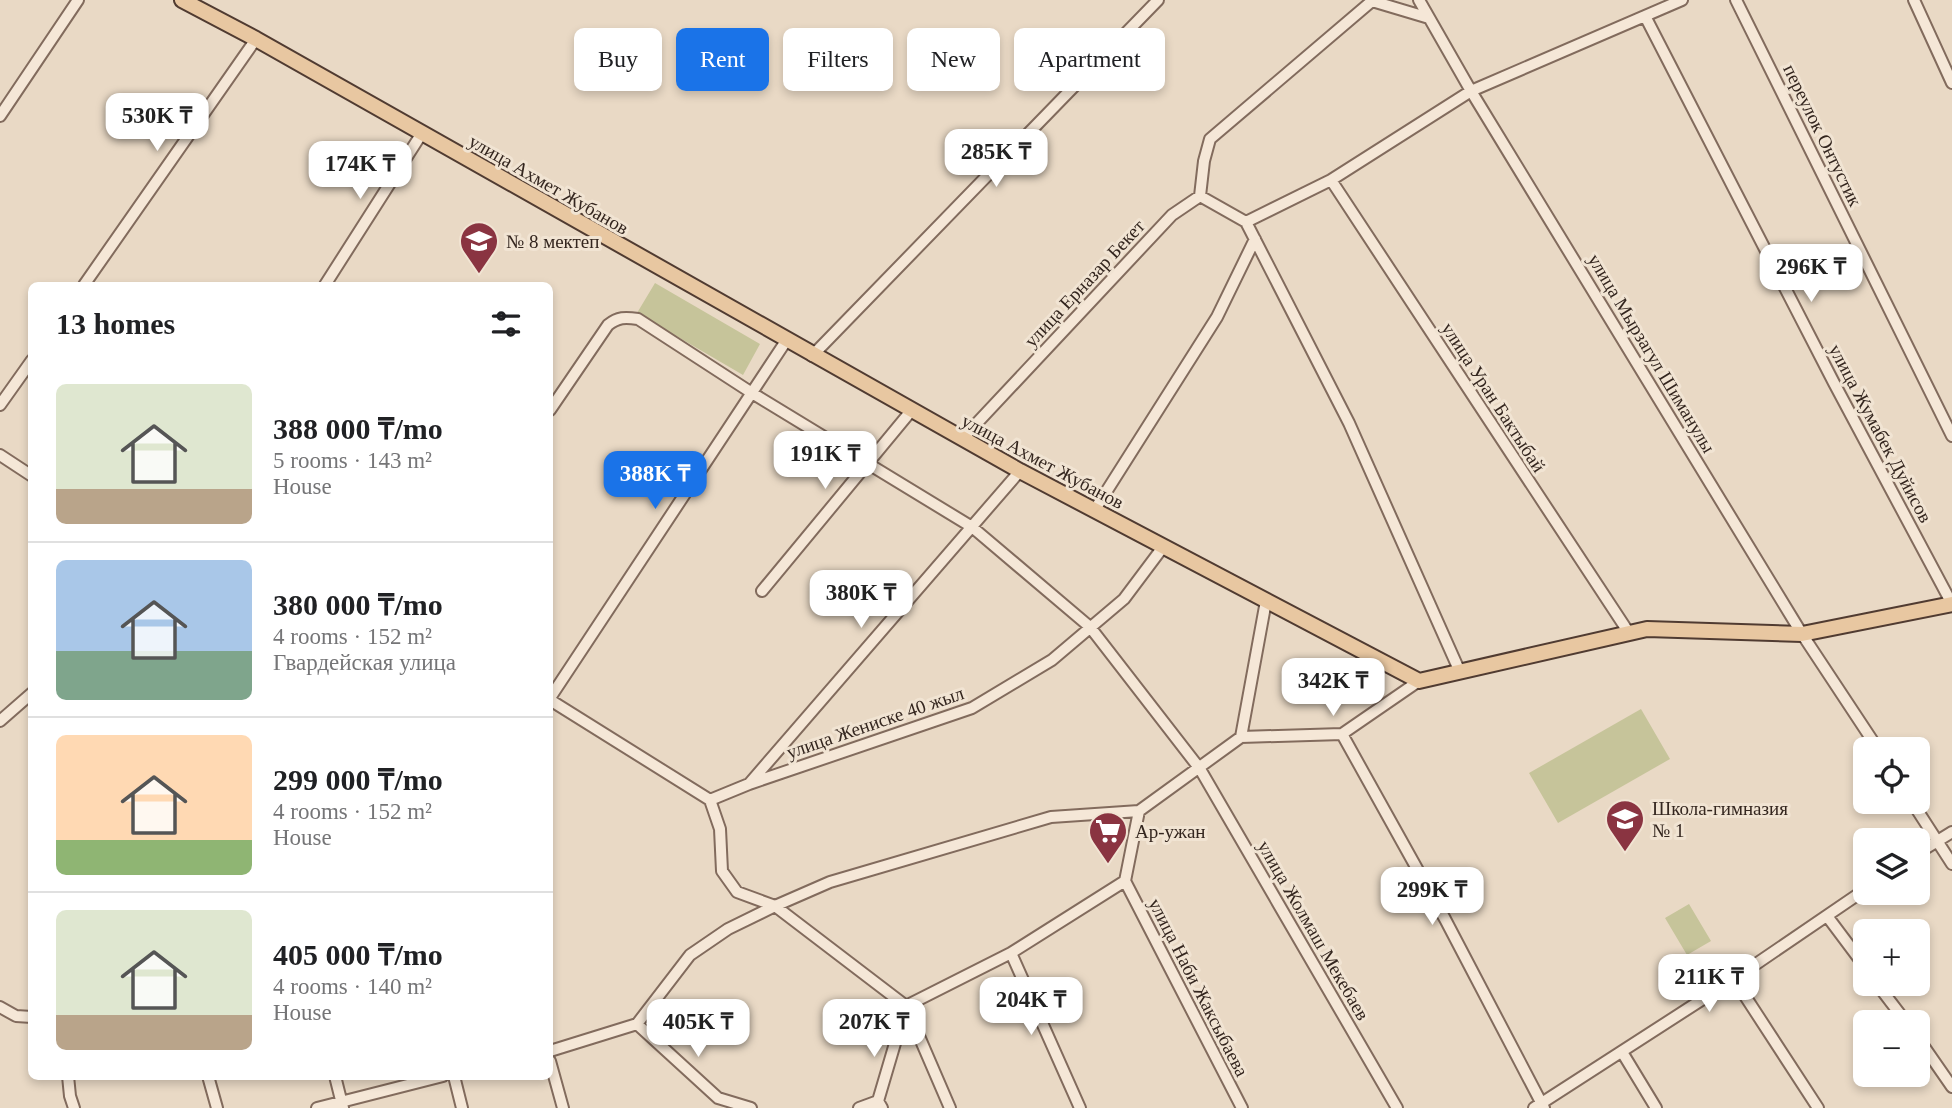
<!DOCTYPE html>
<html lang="en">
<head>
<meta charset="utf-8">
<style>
  body { margin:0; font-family:"Times New Roman",serif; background:#f6f6f6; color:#202124; height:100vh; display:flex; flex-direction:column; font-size:26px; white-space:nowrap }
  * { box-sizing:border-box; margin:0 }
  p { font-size:23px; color:#757577 }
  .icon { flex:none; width:38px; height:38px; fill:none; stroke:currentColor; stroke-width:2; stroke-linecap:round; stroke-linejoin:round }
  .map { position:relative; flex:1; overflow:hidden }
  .details { position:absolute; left:28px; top:282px; width:525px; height:798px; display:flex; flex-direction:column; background:#fff; border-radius:10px; box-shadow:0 4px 10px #0003 }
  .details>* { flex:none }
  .guide { position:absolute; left:574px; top:28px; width:665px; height:63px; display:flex; gap:14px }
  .buttons { position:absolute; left:1853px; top:737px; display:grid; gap:14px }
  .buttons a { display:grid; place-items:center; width:77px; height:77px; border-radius:10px; background:#fff; box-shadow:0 4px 10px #0003; font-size:35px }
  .price { position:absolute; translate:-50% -60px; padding:0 16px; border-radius:14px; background:#fff; color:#222; font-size:23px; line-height:46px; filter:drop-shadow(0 2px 4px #0008) }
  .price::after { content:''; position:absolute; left:50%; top:42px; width:21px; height:16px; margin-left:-10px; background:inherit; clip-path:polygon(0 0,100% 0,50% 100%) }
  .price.current { background:#1a73e8; color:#fff }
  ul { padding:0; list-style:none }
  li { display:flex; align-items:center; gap:21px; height:175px; padding:0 28px }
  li+li { border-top:2px solid #e0e0e0 }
  li span { display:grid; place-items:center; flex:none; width:196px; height:140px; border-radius:10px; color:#555 }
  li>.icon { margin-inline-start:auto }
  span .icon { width:84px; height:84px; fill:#fffc; stroke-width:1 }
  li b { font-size:30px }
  h2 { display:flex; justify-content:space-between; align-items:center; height:84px; padding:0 28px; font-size:30px }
  .chip { padding:0 24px; border-radius:10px; background:#fff; box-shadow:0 4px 10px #0003; font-size:24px; line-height:63px }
  .chip.current { background:#1a73e8; color:#fff }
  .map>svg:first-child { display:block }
  .green { fill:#c6c49a }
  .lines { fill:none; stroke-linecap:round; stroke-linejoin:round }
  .minor-casing { stroke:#826b5d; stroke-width:14 }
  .major-casing { stroke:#503b31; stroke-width:18 }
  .minor { stroke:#f5e7d7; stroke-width:10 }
  .major { stroke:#e8c7a1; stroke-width:14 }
  .labels { text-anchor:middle; stroke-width:6; stroke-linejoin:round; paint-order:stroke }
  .street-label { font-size:19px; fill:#34261f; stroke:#f1e4d3 }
  .poi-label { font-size:19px; fill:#34261f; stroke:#f1e4d3; text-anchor:start }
</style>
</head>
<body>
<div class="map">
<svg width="1952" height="1108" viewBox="0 0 1952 1108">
  <rect width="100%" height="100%" fill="#e9d9c5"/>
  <path class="green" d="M655,283L760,344L743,375L637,313Z
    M1641,709L1670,759L1558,823L1529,773Z
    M1689,904L1711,941L1687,955L1665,918Z"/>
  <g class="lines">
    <defs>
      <path id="minor" d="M1419,0L1471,91L1802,634L1878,749
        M1736,0L1952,436
        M1914,0L1952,83
        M1645,16L1834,383L1952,604
        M0,116L78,0
        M1331,180L1629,633
        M1200,196L1204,161L1210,139L1372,1L1429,18
        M84,285L256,39
        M325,285L422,133
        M812,356L1158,0
        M0,405L32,360
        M550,410L608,325C618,317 625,317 638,319L752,393L972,527L1090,627L1200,769L1397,1108
        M962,439L1172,215L1200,196L1246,222
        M0,455L32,476
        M1094,511L1217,317L1255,239
        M762,591L911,411
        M1460,672L1349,423L1246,222L1331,180L1471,91L1682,0
        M550,698L786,341
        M550,700L710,800L720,829L722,871L737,892L775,906L906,1006L950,1108
        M0,721L32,693
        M1342,734L1445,919L1544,1108
        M1241,737L1342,734L1419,681
        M749,784L972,708L1052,660L1124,599L1163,547
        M710,800L749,784L1020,471
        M1912,802L1952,864
        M1918,853L1952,832
        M1125,881L1242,1108
        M1827,916L1866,968
        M1011,953L1080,1108
        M1734,979L1818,1108
        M1877,984L1906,1022
        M0,1007L16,1016L32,1017
        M637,1024L718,1098L751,1108
        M1918,1038L1952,1087
        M550,1051L637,1024L690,955L728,929L775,906L830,882L1051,817L1139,811L1241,737L1266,601
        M1622,1052L1656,1108
        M550,1061L563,1108
        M68,1076L70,1096L74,1108
        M208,1076L217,1108
        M335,1076L343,1108
        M454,1076L462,1108
        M317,1108L443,1076
        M859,1108L878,1101
        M882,1108L878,1101L906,1006L1011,953L1125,881L1139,811
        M1534,1108L1734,979L1866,889"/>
      <path id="major" d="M182,0L256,39L1020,471L1419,681L1647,629L1802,634L1952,604"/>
    </defs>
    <use href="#minor" class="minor-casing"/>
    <use href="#major" class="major-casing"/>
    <use href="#minor" class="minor"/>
    <use href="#major" class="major"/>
  </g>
  <defs>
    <symbol id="school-pin" viewBox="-11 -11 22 30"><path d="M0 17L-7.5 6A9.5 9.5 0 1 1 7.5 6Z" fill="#8a3441" stroke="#f1e4d3"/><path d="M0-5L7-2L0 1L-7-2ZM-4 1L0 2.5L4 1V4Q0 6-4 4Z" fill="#fff"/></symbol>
    <symbol id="supermarket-pin" viewBox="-11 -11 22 30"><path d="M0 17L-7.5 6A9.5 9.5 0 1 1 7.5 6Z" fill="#8a3441" stroke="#f1e4d3"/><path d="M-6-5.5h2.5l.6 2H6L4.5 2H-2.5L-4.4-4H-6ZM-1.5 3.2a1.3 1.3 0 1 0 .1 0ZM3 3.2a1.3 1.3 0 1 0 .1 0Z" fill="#fff"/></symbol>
  </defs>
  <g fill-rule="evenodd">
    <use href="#school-pin" x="457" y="219" width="44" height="60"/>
    <use href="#school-pin" x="1603" y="797" width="44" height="60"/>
    <use href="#supermarket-pin" x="1086" y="809" width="44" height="60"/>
  </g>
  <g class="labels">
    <g class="street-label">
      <text transform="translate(1823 135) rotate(64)" y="7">переулок Онтустик</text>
      <text transform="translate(549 184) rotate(30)" y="7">улица Ахмет Жубанов</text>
      <text transform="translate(1084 283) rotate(-47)" y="7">улица Ерназар Бекет</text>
      <text transform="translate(1652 353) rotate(59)" y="7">улица Мырзагул Шиманулы</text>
      <text transform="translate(1494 397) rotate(57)" y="7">улица Уран Бактыбай</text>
      <text transform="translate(1881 433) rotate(62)" y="7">улица Жумабек Дуйисов</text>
      <text transform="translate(1043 461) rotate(28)" y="7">улица Ахмет Жубанов</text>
      <text transform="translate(875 722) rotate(-19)" y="7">улица Жениске 40 жыл</text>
      <text transform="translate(1314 930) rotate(60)" y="7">улица Жолмаш Мекебаев</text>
      <text transform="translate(1199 987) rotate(63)" y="7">улица Наби Жаксыбаева</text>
    </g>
    <g class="poi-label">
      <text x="506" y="248">№ 8 мектеп</text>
      <text x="1652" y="815">Школа-гимназия<tspan x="1652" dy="22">№ 1</tspan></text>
      <text x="1135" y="838">Ар-ужан</text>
    </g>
  </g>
</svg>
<div class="buttons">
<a><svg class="icon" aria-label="locate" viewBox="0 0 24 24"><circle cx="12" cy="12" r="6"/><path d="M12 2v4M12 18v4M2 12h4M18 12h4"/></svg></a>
<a><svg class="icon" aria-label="layers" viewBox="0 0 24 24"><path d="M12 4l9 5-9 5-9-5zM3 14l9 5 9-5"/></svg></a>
<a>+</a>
<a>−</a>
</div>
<b class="price" style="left:157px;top:153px">530K ₸</b>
<b class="price" style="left:996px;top:189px">285K ₸</b>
<b class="price" style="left:360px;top:201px">174K ₸</b>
<b class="price" style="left:1811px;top:304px">296K ₸</b>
<b class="price" style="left:825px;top:491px">191K ₸</b>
<b class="price current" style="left:655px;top:511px">388K ₸</b>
<b class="price" style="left:861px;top:630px">380K ₸</b>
<b class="price" style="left:1333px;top:718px">342K ₸</b>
<b class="price" style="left:1432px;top:927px">299K ₸</b>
<b class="price" style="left:1709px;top:1014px">211K ₸</b>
<b class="price" style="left:1031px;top:1037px">204K ₸</b>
<b class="price" style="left:698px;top:1059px">405K ₸</b>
<b class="price" style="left:874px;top:1059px">207K ₸</b>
<div class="guide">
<a class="chip">Buy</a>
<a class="chip current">Rent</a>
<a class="chip">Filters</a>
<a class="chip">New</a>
<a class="chip">Apartment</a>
</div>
<section class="details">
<h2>13 homes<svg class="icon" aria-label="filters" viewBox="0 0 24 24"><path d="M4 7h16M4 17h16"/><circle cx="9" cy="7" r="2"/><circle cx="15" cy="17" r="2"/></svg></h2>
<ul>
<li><span style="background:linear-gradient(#dfe7d0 75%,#b9a48a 0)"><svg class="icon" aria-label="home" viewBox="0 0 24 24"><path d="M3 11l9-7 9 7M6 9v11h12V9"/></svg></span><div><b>388 000 ₸/mo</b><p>5 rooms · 143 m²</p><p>House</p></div></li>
<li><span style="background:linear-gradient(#a9c7e8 65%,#7fa58c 0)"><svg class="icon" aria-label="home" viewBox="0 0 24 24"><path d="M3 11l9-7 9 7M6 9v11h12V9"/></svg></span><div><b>380 000 ₸/mo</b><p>4 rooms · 152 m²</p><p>Гвардейская улица</p></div></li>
<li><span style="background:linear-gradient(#ffd9b3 75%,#8fb573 0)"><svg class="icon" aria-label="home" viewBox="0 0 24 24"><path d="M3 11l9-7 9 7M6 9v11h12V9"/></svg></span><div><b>299 000 ₸/mo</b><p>4 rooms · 152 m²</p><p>House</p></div></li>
<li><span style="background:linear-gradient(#dfe7d0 75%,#b9a48a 0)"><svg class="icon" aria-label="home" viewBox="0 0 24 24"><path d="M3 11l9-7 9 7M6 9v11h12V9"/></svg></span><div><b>405 000 ₸/mo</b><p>4 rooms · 140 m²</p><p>House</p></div></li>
</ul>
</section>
</div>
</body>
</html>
